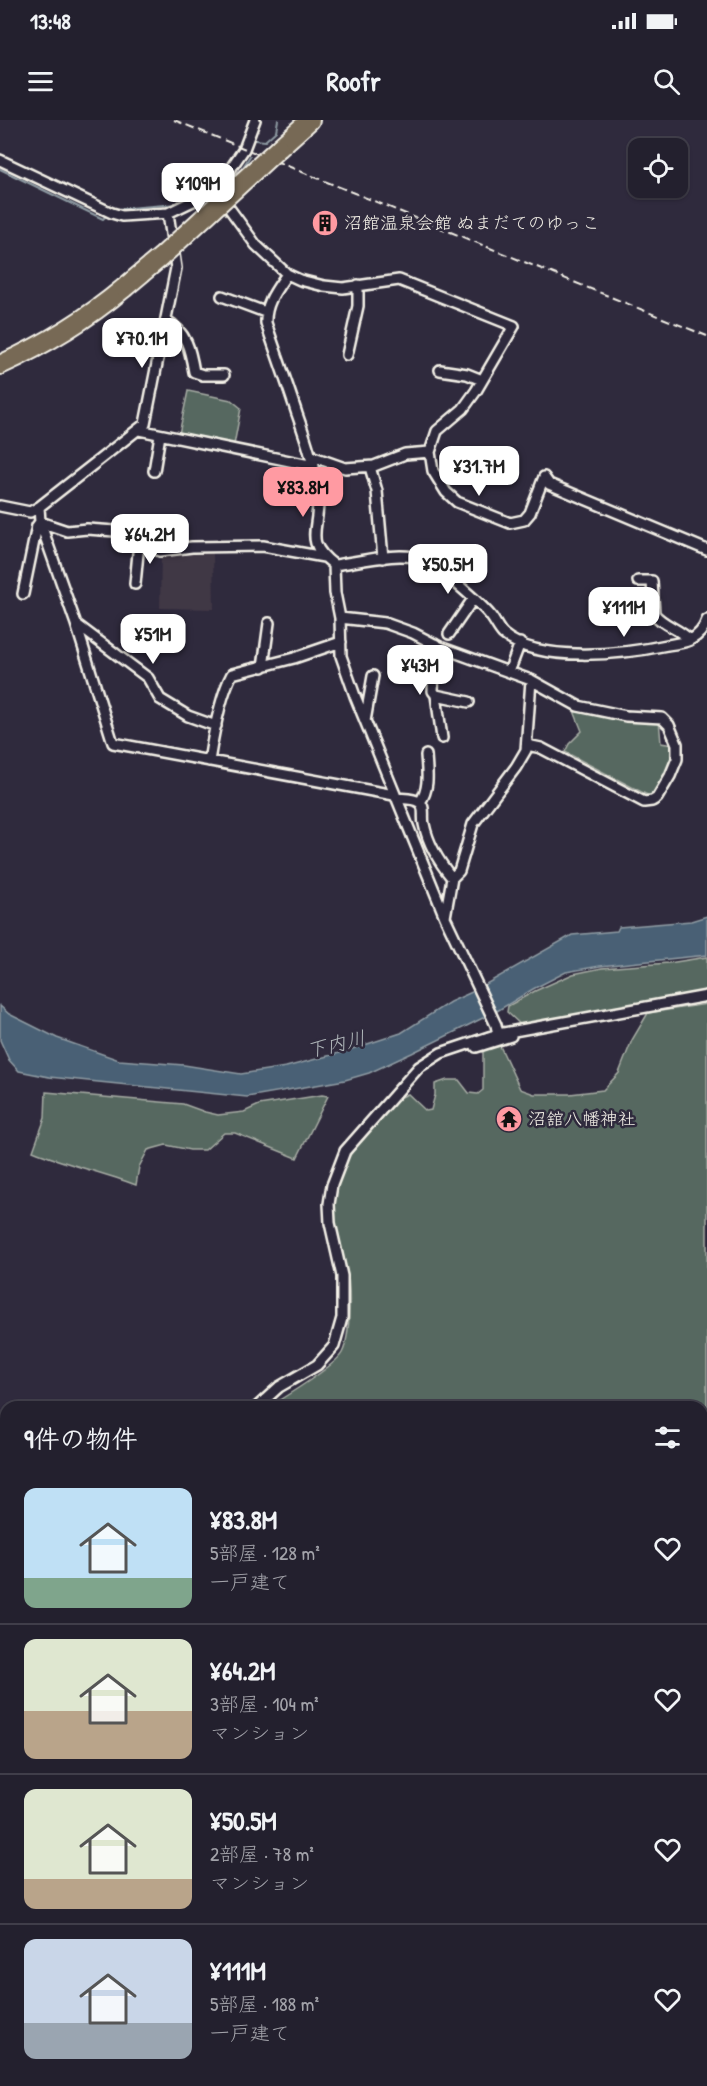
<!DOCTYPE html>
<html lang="ja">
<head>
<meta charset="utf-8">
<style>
  body { margin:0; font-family:"Patrick Hand","Klee One",sans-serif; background:#2f2d3a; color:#f1f3f6; height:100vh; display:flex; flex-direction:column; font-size:22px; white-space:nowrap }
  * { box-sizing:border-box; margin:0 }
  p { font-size:20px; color:#a3a3aa }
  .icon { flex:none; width:33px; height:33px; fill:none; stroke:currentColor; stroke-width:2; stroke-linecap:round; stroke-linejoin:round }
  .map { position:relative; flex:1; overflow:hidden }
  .drawer { position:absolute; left:0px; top:1281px; width:708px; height:686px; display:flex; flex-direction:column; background:#23202e; border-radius:18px 18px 0 0; box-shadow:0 2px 4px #0004,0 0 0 2px #403e4a }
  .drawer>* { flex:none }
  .buttons { position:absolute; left:628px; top:18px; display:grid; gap:12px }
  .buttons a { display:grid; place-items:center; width:60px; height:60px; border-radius:12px; background:#23202e; box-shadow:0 2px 4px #0004,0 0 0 2px #403e4a; font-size:30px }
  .price { position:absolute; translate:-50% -51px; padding:0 14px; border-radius:12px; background:#fff; color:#222; font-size:20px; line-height:39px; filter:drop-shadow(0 2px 3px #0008) }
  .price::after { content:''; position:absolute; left:50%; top:36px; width:18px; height:14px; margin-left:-9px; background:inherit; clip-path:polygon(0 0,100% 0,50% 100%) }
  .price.on { background:#ff9aa2; color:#111 }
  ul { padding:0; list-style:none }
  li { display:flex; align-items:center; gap:18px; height:150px; padding:0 24px }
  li+li { border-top:2px solid #403e4a }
  li span { display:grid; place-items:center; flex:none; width:168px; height:120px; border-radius:12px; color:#555 }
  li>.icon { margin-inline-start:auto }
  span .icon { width:72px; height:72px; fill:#fffc; stroke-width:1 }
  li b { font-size:26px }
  h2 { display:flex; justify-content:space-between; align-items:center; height:72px; padding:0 24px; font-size:26px }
  .status { display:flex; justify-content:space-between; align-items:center; height:42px; padding:0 30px; background:#23202e; direction:ltr }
  .status svg { height:16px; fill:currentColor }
  header { display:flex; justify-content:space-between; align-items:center; height:78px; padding:0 24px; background:#23202e; font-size:27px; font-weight:700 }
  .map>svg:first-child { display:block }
  .built { fill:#413745 }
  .green { fill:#576860; stroke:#a6aca4; stroke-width:1.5 }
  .water { fill:#4a6175; stroke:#8e9ba3; stroke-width:1.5 }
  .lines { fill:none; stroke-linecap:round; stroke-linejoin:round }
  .stream { stroke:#8e9ba3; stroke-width:2 }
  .street-casing { stroke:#f4f1e8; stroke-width:14 }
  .highway-casing { stroke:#f4f1e8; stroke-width:22 }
  .street { stroke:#2f2a3d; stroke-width:9 }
  .highway { stroke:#776954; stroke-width:18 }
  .rail { stroke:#f4f1e8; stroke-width:2; stroke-dasharray:9 4.5; stroke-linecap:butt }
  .highway-bridge-casing { stroke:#f4f1e8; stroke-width:22; stroke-linecap:butt }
  .highway-bridge { stroke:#776954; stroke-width:18 }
  .labels { text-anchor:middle; stroke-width:5; stroke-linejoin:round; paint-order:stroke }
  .poi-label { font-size:18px; fill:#f4f1e8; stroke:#2f2a3d; text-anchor:start }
  .water-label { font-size:20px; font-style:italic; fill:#b0b7ba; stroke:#2f2a3d }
</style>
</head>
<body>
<div class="status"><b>13:48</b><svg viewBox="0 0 49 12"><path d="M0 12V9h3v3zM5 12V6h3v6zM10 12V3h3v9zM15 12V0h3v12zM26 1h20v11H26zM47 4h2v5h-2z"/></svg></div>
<header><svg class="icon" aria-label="menu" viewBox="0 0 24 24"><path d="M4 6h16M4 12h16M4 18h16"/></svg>Roofr<svg class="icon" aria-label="search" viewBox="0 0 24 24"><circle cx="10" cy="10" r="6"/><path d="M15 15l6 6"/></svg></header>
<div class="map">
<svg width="707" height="1966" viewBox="0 0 707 1966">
  <rect width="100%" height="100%" fill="#2f2a3d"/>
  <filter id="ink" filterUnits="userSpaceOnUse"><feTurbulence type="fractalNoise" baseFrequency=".0167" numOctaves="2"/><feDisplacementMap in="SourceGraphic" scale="12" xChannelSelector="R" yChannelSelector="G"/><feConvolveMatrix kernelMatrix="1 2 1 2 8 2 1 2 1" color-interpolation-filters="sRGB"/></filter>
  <g filter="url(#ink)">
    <path class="built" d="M202,429L203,433H213L214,489L160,488L161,434Z"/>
    <path class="green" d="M188,271L231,280L241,288L234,325L179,314Z
      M572,586L659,600L661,623L673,625V640L651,677L565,632L569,624L582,611Z
      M707,837V873L522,906L507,892L508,886L535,871L573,854L602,848L669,843Z
      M707,884V1966H424L431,1960H702V1287H268C283,1278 335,1246 342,1233C351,1216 351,1165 346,1147C340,1124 331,1099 334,1075C339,1036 375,1005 399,978L408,974L426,991L431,990L435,975V964L447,960H459L469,973L478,974L483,970V929L500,926L520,969L534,974H570L603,970L619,953L632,920L648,893Z
      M46,972L183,984L205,992L218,995L244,992L259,985L322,975L328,976L297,1038L235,1013H224L205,1030H190L166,1025L148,1030L139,1047L136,1065C102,1052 67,1045 33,1031L45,998Z
      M0,1299L6,1307V1388L0,1391Z
      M6,1451V1960H350L351,1966H0V1452Z
      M363,1961V1960L426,1961L414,1966H363Z"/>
    <path class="water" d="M707,796V835L600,846L566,852L533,869L497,891L412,933L369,953L345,960L247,977L49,957L19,951L9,940L0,920V886L9,894L57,918L119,940L184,945L241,954L286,947L343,932L401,913L450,882L472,872L572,815L617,811L619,807L691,801Z"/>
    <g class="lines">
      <path class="stream" d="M255,20L265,21L276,11L278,0
        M0,49L103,99L106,96
        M240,52L250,36
        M116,89L177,84"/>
      <defs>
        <path id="street" d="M0,40L112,93L122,96L168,93L216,70L244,29L255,0
          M216,70L256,125L287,154L300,160L324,166L343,168L399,160L514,206L476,271L463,289L437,311L430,332L433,351L446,372L457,382L510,403L524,400L530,393L544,357
          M287,154C277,169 265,183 266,203C276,233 287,263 297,294C307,322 316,349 318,379C319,411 303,421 334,445C358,442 401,430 424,440C438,446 479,482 490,495C495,501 498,509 503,514C538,544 626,534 667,525C674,524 683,523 690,520C698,516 704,509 707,500
          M222,176L265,192
          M166,200C187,213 190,229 194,252L203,255H224
          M347,235L358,186V165
          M440,250L467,254L482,260
          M139,310L314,346
          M311,336L345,348L374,346L405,334L430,332
          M370,347L377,371L383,438
          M154,351L160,315
          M544,357L549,364L707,430
          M0,386L30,392L39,387L145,304L176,148L168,93
          M39,387L40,402L76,504L113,623L394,675
          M40,402L67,411L87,409L115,411L160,431L192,427L263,426L324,437
          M334,445L335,473L340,498L341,536L355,576L445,797L496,905L498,914
          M638,461H652L654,494C664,506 678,508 690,520
          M135,464L139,423
          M23,474L37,406L40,402
          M340,498L385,503L413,513L440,527L531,560L578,586L626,596L662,598L669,605L677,624V639L670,656L657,678L652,681L644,682L541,628L527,625
          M76,504L148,558L160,579L188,596L216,606
          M449,514L473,479
          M435,524L433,571L436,575L469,582
          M263,547L269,503
          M509,552L520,523
          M436,575L442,618
          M365,601L373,556
          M209,641C213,616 220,576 232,554L294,538L341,522
          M396,678C402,679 413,678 419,682C426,686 422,697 424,704C428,724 439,742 452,758
          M420,682C430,669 427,651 426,635
          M445,797L452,758L459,751L473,704L516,647L526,630L531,560
          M476,927L511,916
          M257,1287L279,1267L317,1245L334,1226L342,1198V1156L330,1103L329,1084L332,1065L345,1031L419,947L441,933L498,914L707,876
          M0,1447L6,1446"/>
        <path id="highway" d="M279,28L310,0
          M0,245C44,225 87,199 124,168"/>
      </defs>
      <use href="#street" class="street-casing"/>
      <use href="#highway" class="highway-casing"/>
      <use href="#street" class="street"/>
      <use href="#highway" class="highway"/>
      <path class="rail" d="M174,0L707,216"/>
      <defs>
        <path id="highway-bridge" d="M124,168L161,137L279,28"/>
      </defs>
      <use href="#highway-bridge" class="highway-bridge-casing"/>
      <use href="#highway-bridge" class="highway-bridge"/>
    </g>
  </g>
  <defs>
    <symbol id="building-disc" viewBox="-11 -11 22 22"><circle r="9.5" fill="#ff9aa2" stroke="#2f2a3d"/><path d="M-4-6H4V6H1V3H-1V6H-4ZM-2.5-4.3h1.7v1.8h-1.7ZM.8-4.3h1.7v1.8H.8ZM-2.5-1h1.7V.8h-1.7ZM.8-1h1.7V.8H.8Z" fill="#111"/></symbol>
    <symbol id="temple-disc" viewBox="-11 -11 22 22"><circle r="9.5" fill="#ff9aa2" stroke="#2f2a3d"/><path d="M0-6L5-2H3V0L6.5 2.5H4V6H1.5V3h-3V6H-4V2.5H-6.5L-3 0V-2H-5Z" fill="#111"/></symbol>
  </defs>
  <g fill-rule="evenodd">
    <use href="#building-disc" x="310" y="88" width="30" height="30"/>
    <use href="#temple-disc" x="494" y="984" width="30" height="30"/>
  </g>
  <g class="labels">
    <g class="poi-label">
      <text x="344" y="109">沼館温泉会館 ぬまだてのゆっこ</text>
      <text x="528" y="1005">沼舘八幡神社</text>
    </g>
    <g class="water-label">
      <text transform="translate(336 924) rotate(-13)" y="7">下内川</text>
    </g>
  </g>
</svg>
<div class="buttons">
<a><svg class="icon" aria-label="locate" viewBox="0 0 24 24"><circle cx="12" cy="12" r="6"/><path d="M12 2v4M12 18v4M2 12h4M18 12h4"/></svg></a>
</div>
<b class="price" style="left:198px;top:94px">¥109M</b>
<b class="price" style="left:142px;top:249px">¥70.1M</b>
<b class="price" style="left:479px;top:377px">¥31.7M</b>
<b class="price on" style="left:303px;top:398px">¥83.8M</b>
<b class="price" style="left:150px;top:445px">¥64.2M</b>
<b class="price" style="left:448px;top:475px">¥50.5M</b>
<b class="price" style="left:624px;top:518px">¥111M</b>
<b class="price" style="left:153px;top:545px">¥51M</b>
<b class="price" style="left:420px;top:576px">¥43M</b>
<section class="drawer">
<h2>9件の物件<svg class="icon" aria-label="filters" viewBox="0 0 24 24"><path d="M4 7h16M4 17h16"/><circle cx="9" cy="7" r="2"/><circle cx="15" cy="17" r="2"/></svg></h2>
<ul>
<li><span style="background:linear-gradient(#bfe0f5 75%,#7fa58c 0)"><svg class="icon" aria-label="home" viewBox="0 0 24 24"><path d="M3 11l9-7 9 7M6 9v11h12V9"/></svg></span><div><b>¥83.8M</b><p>5部屋 · 128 m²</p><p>一戸建て</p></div><svg class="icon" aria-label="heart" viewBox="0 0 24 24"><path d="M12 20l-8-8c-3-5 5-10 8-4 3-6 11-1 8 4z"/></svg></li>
<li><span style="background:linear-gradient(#dfe7d0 60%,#b9a48a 0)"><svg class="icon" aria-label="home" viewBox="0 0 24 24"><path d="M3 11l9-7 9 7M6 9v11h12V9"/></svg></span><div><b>¥64.2M</b><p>3部屋 · 104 m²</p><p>マンション</p></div><svg class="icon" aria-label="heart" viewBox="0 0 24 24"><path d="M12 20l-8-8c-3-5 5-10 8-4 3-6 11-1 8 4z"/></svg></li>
<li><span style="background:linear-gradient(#dfe7d0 75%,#b9a48a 0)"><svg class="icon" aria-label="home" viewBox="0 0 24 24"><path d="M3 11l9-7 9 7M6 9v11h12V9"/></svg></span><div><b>¥50.5M</b><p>2部屋 · 78 m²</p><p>マンション</p></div><svg class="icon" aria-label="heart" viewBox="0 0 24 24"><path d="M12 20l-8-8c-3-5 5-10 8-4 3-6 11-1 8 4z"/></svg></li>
<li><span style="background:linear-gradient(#c9d6e8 70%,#9aa5b1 0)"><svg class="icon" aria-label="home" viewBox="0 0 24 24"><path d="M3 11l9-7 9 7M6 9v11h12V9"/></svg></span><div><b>¥111M</b><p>5部屋 · 188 m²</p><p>一戸建て</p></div><svg class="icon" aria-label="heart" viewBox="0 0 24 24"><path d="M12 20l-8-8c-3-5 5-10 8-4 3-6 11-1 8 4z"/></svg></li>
</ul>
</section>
</div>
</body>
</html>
